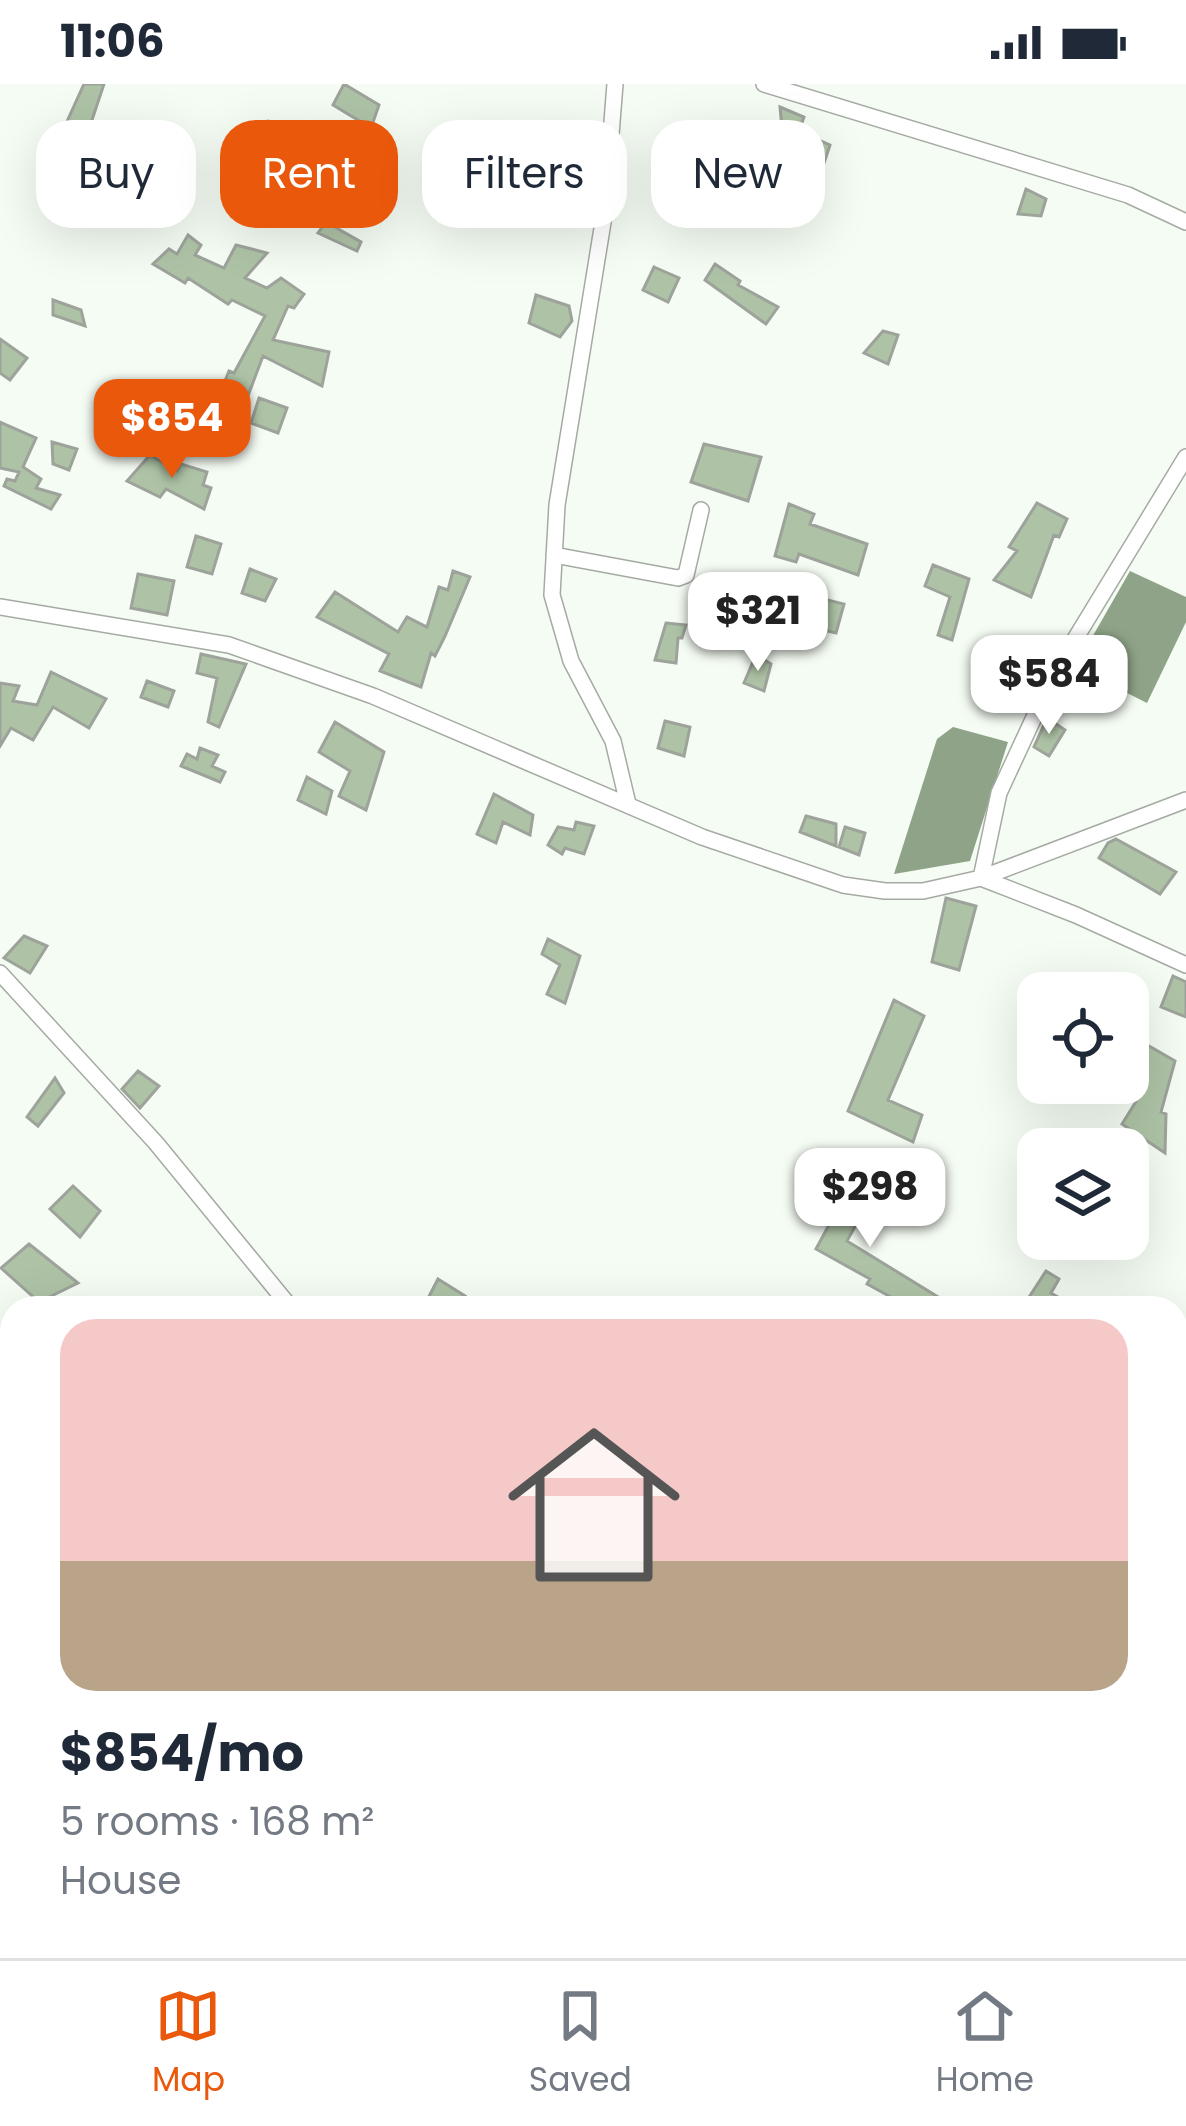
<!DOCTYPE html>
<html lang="en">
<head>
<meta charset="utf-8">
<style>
  body { margin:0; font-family:Poppins,sans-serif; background:#f6f6f7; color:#1f2937; height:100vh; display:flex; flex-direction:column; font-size:45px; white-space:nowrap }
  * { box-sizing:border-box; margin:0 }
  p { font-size:39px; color:#747a83 }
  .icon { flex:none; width:66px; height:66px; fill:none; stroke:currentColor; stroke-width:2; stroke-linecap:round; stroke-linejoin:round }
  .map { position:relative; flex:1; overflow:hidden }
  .side { position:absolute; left:0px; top:1212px; width:1188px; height:663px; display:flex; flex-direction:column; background:#fff; border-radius:36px 36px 0 0; box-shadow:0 12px 48px #0002 }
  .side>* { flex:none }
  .top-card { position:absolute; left:36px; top:36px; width:1116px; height:108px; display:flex; gap:24px }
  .buttons { position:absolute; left:1017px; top:888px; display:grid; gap:24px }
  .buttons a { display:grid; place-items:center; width:132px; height:132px; border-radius:24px; background:#fff; box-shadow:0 12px 48px #0002; font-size:60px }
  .price { position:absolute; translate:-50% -102px; padding:0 27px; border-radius:24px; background:#fff; color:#222; font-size:39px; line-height:78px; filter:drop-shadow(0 3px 6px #0008) }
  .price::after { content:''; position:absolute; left:50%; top:72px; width:36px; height:27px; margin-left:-18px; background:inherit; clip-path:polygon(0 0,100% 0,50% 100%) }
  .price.selected { background:#ea580c; color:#fff }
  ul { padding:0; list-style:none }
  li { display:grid; align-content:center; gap:24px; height:636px; padding:0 60px }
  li+li { border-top:3px solid #e0e1e3 }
  li span { display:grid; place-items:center; height:372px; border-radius:36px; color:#555 }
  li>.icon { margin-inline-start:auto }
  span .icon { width:216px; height:216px; fill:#fffc; stroke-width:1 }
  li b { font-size:51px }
  .tag { padding:0 42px; border-radius:36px; background:#fff; box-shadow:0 12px 48px #0002; font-size:42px; line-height:108px }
  .tag.selected { background:#ea580c; color:#fff }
  .status { display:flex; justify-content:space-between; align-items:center; height:84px; padding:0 60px; background:#fff; direction:ltr }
  .status svg { height:33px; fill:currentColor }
  .dock { display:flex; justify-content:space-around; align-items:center; height:168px; border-top:3px solid #e0e1e3; background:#fff; font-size:33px; color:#747a83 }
  .dock a { display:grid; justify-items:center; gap:6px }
  .dock .selected { color:#ea580c }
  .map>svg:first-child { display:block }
  .water { fill:#8ea387 }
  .building { fill:#aec3a6; stroke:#9da39b; stroke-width:3 }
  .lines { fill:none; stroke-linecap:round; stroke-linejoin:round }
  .minor-casing { stroke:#a5aba3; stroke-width:18 }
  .minor { stroke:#fff; stroke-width:15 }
</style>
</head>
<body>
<div class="status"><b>11:06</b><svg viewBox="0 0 49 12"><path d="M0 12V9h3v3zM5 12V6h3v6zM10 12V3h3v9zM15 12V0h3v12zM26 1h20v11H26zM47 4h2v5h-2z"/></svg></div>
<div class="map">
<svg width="1186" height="1874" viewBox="0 0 1186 1874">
  <rect width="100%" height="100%" fill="#f5fcf3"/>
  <path class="water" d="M1130,487L1186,513V538L1147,619L1075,583Z
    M953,643L1008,658L970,777L894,790L937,655Z"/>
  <path class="building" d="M84,0H104L82,66L60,53Z
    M344,0L379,21L371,44L333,21Z
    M780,23L804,33L799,47L830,61L812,116L799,112L805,97L796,94L806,61L783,56Z
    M267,37L313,44L303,68L291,65L294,54Z
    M568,40L587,45L579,76L589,79L583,103L553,95Z
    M153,77L174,78L162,107L143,98Z
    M98,83L105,85L94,138L79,127Z
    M1026,105L1046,115L1041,132L1018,130Z
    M326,138L361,158L357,167L318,149Z
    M188,151L201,161L195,171L224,184L236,161L267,169L245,194L267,204L281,194L304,210L294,224L288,222L273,256L329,268L322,302L263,272L246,317L221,307L229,287L234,289L265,232L232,216L228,220L188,194L185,199L153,180L169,165L177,170Z
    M715,180L740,197L738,201L778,223L766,240L705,196Z
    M654,183L679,194L668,218L643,206Z
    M536,211L569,222L572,237L560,253L529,239Z
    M53,216L81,226L85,242L53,231Z
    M883,247L898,251L888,280L864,269Z
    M0,255L27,274L10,296L0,289Z
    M259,314L287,324L278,349L251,339Z
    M0,338L36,354L23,383L41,395L36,404L60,411L51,425L4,402L7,395L15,397L19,388L0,384Z
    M52,358L77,365L69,386L53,380Z
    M704,360L761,373L748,417L691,398Z
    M150,371L177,387L181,380L207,388L203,401L211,404L204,425L166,405L160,413L127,397Z
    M1037,419L1067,435L1059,453L1054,451L1031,513L994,496L1017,467L1009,463Z
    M789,420L814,430L810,440L867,460L858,491L799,470L796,478L775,472Z
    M196,452L221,460L212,490L187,483Z
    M933,481L969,495L952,556L938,551L950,513L925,502Z
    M250,485L276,495L265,517L242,509Z
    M453,487L470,493L445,552L435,572L431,569L421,603L380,587L389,570L317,533L335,508L398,548L407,533L427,543L439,503L448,506Z
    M138,490L174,497L167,531L131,524Z
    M771,502L844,520L836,549L789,538L784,555L759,546L763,531L747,524L754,504L768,514Z
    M666,539L686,541L682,554H678L676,579L655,576Z
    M1012,553L1043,569L1037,586L1006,568Z
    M201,570L246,580L219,643L208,638L217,594L197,589Z
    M756,571L771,580L764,607L744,599Z
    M51,588L106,615L89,644L53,623L33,656L11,644L0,662V599L19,602L13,617L37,621Z
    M147,597L174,607L168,623L141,613Z
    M1047,634L1065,646L1049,672L1034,663Z
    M665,637L690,643L684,672L658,664Z
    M335,638L384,668L366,726L339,712L350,687L319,668Z
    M200,664L218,671L212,682L225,688L220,698L181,682L187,670L197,675Z
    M307,693L332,707L326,730L298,716Z
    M494,710L533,731L530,751L503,738L496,759L477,750Z
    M806,732L836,740V762L800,748Z
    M576,738L594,742L584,770L565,764L562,770L548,761L558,743L574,746Z
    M845,743L865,749L859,771L839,763Z
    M1116,755L1176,788L1160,810L1099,774L1108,759Z
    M946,814L976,822L959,886L932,878Z
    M24,852L47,862L30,889L4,874Z
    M548,855L580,872L565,919L547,910L560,881L542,870Z
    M1173,892L1186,898V933L1161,923Z
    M894,916L924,932L888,1016L922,1031L913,1058L848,1027Z
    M1149,962L1175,977L1161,1028L1166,1030L1165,1069L1122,1040L1145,1003L1128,991Z
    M138,987L159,1002L140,1024L122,1005Z
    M55,994L64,1009L38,1042L27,1033Z
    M858,1087L882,1094L847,1157L956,1224H911L867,1200L870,1195L816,1165Z
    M73,1102L100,1127L80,1153L50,1125Z
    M29,1160L78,1199L39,1218L1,1184Z
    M1046,1187L1059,1195L1051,1209L1077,1224H1022Z
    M438,1195L465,1212L456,1224H423Z"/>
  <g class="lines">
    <defs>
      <path id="minor" d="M615,0L605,126L557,421L552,511L571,577L613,657L628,720
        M764,0L1128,111L1186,138
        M1186,373L1055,588L999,709L981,794L1076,831L1186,881
        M554,471L678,494L686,491L701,426
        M0,523L229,561L373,612L702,753L843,801L885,807H923L981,794L1186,716
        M0,889L156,1059L291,1224
        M0,1331L12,1340
        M0,1773L12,1782
        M127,1863L143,1874
        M872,1863L884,1874
        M342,1874L350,1863"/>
    </defs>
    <use href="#minor" class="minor-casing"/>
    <use href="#minor" class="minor"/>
  </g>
</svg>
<div class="buttons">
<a><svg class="icon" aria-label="locate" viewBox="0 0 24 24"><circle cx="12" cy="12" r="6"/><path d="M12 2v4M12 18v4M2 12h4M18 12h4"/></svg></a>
<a><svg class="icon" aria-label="layers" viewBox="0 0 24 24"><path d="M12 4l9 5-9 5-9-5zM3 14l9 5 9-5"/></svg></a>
</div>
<b class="price selected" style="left:172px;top:397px">$854</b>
<b class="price" style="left:758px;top:590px">$321</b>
<b class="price" style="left:1049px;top:653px">$584</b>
<b class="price" style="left:870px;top:1166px">$298</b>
<div class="top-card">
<a class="tag">Buy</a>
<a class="tag selected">Rent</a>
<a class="tag">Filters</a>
<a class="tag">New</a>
</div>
<section class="side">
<ul>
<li><span style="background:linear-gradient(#f6c9c9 65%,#b9a48a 0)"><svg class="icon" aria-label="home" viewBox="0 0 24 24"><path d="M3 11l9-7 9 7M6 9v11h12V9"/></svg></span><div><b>$854/mo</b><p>5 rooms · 168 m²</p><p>House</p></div></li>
</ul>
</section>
</div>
<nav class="dock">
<a class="selected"><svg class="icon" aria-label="map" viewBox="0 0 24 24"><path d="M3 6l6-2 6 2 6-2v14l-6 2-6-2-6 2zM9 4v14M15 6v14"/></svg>Map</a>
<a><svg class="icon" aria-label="saved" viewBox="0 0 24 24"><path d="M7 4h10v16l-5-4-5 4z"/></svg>Saved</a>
<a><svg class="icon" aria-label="home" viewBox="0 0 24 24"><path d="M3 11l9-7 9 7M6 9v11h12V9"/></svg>Home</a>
</nav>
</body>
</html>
